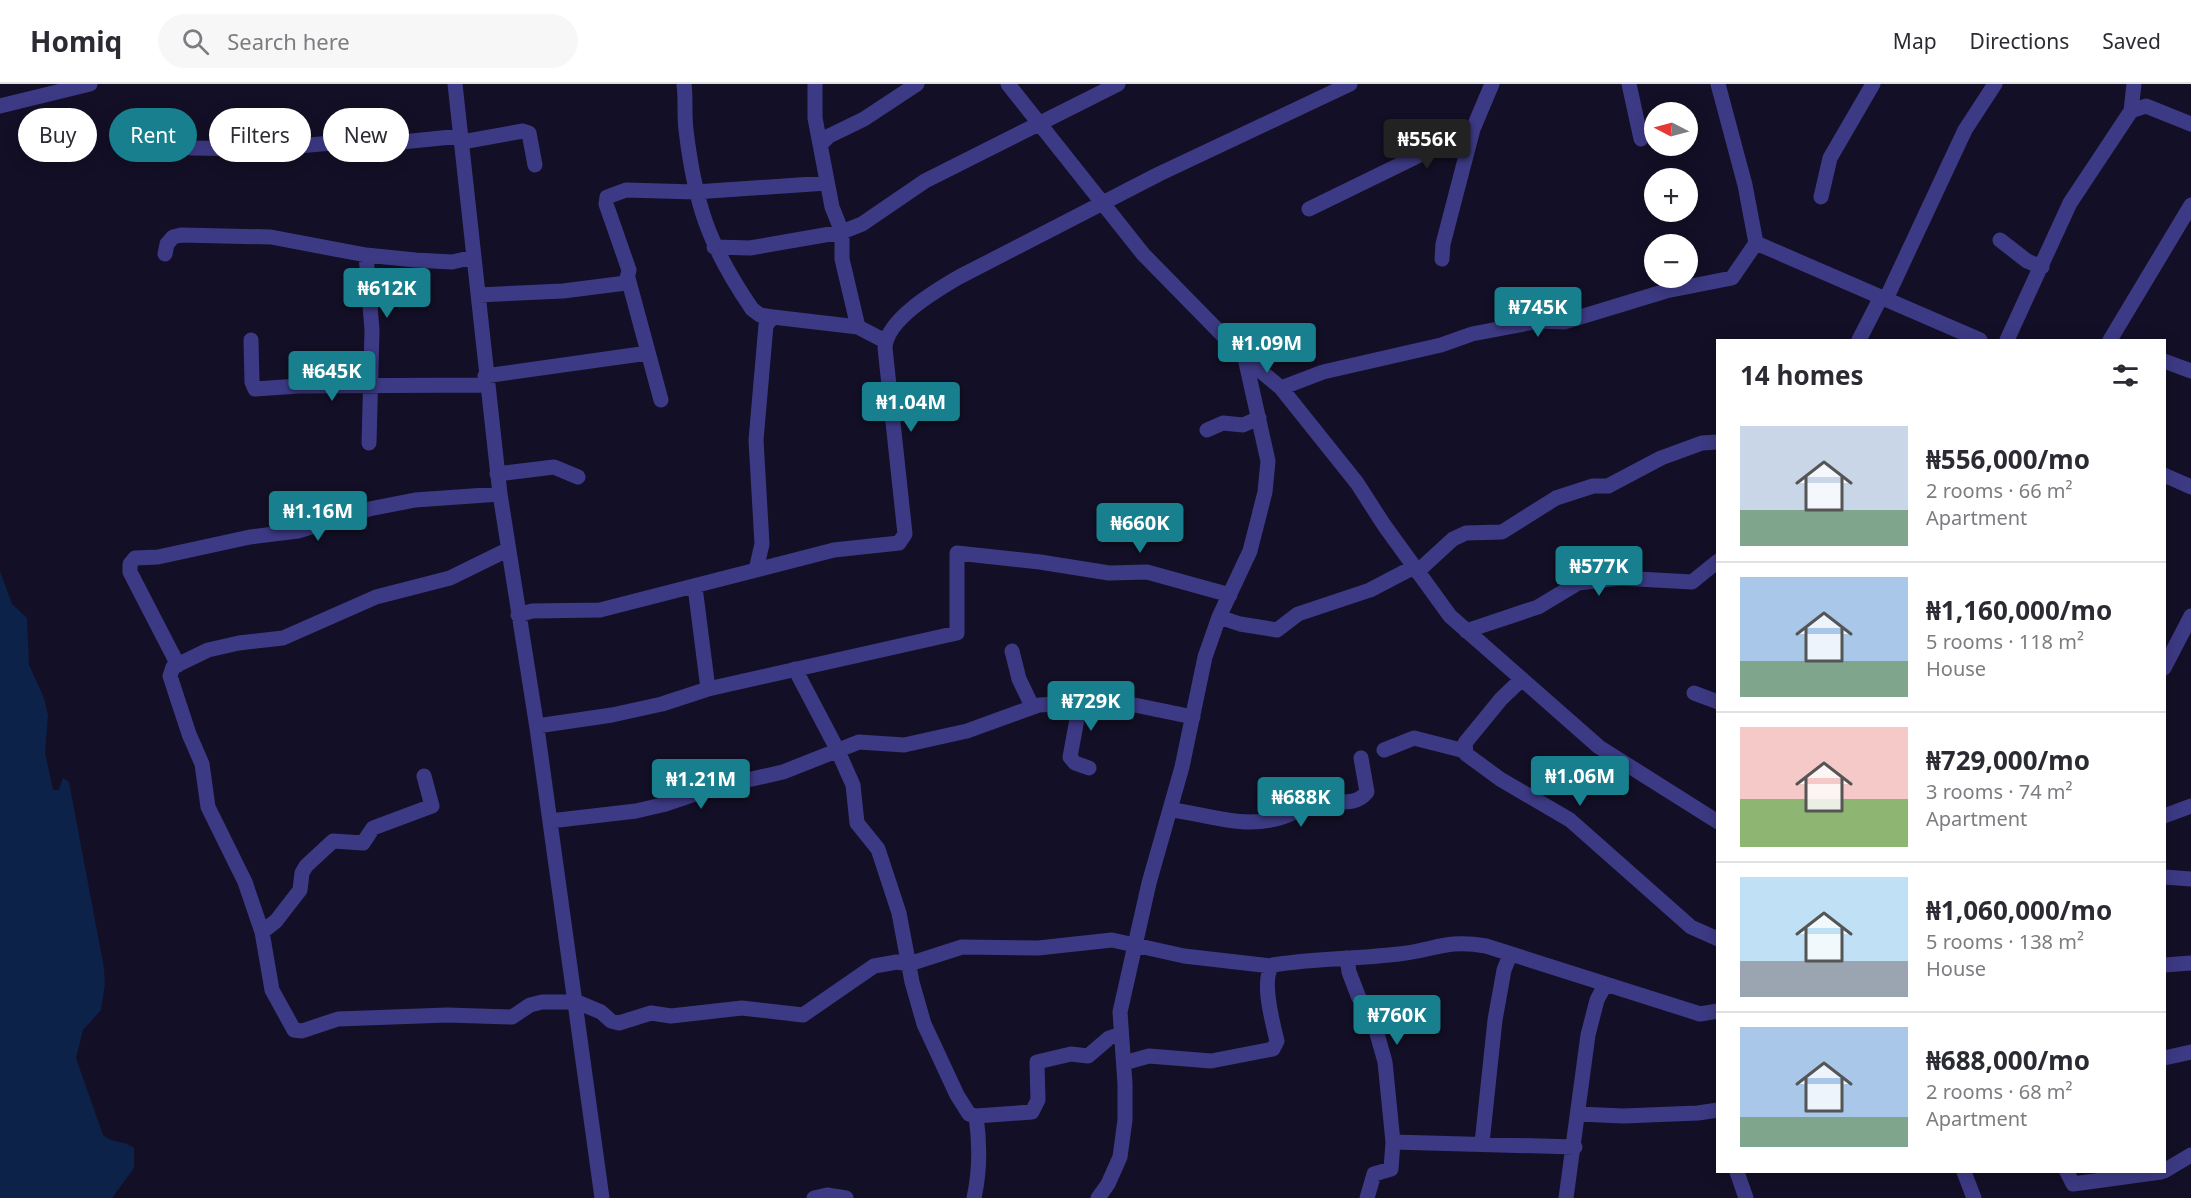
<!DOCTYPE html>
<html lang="en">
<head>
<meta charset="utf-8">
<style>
  body { margin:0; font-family:"Noto Sans",sans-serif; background:#f7f7f7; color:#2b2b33; height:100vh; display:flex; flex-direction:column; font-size:22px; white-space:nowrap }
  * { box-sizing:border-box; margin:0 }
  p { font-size:20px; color:#7c7c81 }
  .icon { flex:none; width:33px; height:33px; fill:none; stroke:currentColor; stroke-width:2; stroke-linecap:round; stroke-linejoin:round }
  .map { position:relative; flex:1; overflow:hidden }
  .panel { position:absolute; left:1716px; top:255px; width:450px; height:834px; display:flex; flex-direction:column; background:#fff; border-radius:0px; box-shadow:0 3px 15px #0003 }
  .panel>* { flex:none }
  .banner { position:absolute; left:18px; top:24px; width:570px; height:54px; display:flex; gap:12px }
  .needle { width:39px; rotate:276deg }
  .buttons { position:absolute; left:1644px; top:18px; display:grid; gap:12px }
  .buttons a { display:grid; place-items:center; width:54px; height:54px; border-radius:50%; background:#fff; box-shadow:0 3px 15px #0003; font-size:30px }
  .price { position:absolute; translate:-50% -51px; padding:0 14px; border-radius:6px; background:#187f8f; color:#fff; font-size:20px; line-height:39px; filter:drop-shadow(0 2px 3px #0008) }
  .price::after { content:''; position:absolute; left:50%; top:36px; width:18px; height:14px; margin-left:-9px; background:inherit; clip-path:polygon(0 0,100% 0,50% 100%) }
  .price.selected { background:#222; color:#fff }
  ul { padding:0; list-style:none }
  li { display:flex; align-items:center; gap:18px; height:150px; padding:0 24px }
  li+li { border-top:2px solid #e1e1e2 }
  li span { display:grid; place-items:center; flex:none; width:168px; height:120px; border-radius:0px; color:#555 }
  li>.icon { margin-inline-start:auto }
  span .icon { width:72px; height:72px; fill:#fffc; stroke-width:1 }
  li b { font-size:26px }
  h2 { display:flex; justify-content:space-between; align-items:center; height:72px; padding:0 24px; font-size:26px }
  .pill { padding:0 21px; border-radius:27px; background:#fff; box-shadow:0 3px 15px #0003; font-size:21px; line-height:54px }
  .pill.selected { background:#187f8f; color:#fff }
  header { display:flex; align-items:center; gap:36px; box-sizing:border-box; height:84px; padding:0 30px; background:#fff; border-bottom:2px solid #e1e1e2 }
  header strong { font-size:28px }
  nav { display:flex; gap:33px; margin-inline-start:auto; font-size:21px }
  .search { width:420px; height:54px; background:#f7f7f7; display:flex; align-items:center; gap:15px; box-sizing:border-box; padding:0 21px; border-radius:33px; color:#7c7c81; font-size:22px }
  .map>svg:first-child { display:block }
  .water { fill:#0c2248 }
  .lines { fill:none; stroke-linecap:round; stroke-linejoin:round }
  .minor { stroke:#3d3a85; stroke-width:15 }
</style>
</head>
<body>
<header>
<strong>Homiq</strong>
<div class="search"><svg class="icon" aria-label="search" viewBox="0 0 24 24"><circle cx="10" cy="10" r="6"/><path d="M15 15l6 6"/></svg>Search here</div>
<nav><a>Map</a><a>Directions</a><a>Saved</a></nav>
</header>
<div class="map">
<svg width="2191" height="1114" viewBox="0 0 2191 1114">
  <rect width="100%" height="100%" fill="#130f26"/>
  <path class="water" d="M0,487L12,520L27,534L29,581L44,614L48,631L45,669L53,706H59L63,694L69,698L104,884L105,900L101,926L83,946L76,974L103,1051C113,1060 124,1056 134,1064V1084L112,1114H0Z"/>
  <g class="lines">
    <path class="minor" d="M455,0L500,410L537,644L602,1114
      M684,0C686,15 684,31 686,46C695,121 709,162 752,225L760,231L773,233L858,243L885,257
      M815,0V34L832,123L842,148V175L858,243
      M1008,0L1143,170L1245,274L1281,304L1357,399L1384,441L1450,532L1599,663L1718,738
      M1629,0L1641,55
      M1718,0L1745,101L1756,159L1980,256
      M0,22L90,0
      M2131,27L2134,0
      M462,58L523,47L529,49L535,81
      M820,61L829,52L864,35L917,0
      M191,64L264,65L355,57L382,60L461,52
      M1821,113L1830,74L1873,0
      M1309,125L1473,45L1492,0
      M2000,156L2027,177L2042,183
      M714,163L750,164L842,148L862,140L925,97L1118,0
      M165,170L167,160L173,153L181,151L271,153L366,171L415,176L452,178L474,173
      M366,171L372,246L369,359
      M1442,175L1443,160L1473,45
      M628,194L661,316
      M478,211L563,207L626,199L629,186L606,120L607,113L626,106L695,108L827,99
      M1886,215L1965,46L1995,0
      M251,256L252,298L255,305L299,302L486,301
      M1859,256L1881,213
      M2007,256L2070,119L2131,27L2146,22L2191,40
      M2110,256L2191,121
      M2164,277L2191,287
      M485,292L648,269
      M1281,304L1323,288L1441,261L1472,250L1539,237L1564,238L1666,207L1732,194L1756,159
      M1207,346L1223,339L1243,341L1259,334
      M497,390L554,383L578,393
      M2164,391L2191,403
      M507,466L450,494L376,513L283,554L239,559L208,566L173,583L170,592L189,650L202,680L208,723L245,798L262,848L272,906L294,946L302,947L338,935L447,931L512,933L530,921L542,918H577L601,928L611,937L619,939L651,929L671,932L742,924L803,931L874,882L897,878L909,880L962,863L1038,864L1112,856L1184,872L1271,882
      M756,486L762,460L756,356L766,241L773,233
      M1417,488L1453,455L1466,449L1502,448L1556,414L1593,402H1608L1661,374L1702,359L1718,358
      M695,503L708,605
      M518,531L532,527L600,526L834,466L899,459L905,450L885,264C886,236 935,207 959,193L1159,90L1350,0
      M1219,533L1240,540L1277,546L1298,530L1370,506L1414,483
      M1466,547L1538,523L1578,499L1620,494L1692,498L1718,477
      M1012,567L1019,595L1032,622
      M178,581L130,488V480L135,474L158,473L250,453L298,447L369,425L415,416L500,410
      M2164,584L2191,532
      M795,585L837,665L853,701L857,739L878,765L899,829L912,898L924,940L957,1011L969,1030L976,1032
      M1522,595L1501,615L1465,659L1466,670L1500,695L1570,736L1691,843L1718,855
      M1694,609L1718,618
      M1080,619L1070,673L1075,679L1089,684
      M537,642L612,631L662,620L708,605L957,549V469L1040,478L1109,489L1147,488L1230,511
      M1384,666L1414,654L1465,667
      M1171,726C1207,730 1239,744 1276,735C1290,732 1302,723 1315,719C1333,714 1354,725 1367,708L1361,674
      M2164,732L2191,722
      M550,737L636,727L666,720L716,703L783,688L859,658L904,661L967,647L1039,621L1115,617L1193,633
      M2164,793L2191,795
      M262,848L276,837L300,806L302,789L306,782L333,757L363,759L373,744L432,722L424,692
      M1347,874L1349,888L1359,914L1374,939L1385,978L1393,1058
      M2164,881L2191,879
      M2164,974L2191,968
      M1124,979L1149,972L1211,977L1273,965L1277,957C1273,940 1260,894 1273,881C1315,874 1357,875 1399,870C1435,866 1446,855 1486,862L1700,930L1718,927
      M1578,1030L1623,1032L1698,1029L1718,1026
      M1482,1059L1495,936L1504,886L1510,871
      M2164,1087L2191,1071
      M1737,1088L1746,1114
      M1964,1088L1974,1114
      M2067,1088L2073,1100L2161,1088
      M814,1114L827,1111L846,1114
      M974,1114C980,1087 980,1060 976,1032L1032,1028L1038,1016L1037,978L1071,970L1088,972L1109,954L1121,950
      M1098,1114L1108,1100L1120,1073L1125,1036V1000L1120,928L1149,799L1182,683L1205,573L1219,533L1250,467L1265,408L1268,377L1245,274
      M1367,1114L1374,1090L1391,1085L1393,1058L1575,1063
      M1566,1114L1588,951L1597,916L1605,901"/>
  </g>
</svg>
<div class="buttons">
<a><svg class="needle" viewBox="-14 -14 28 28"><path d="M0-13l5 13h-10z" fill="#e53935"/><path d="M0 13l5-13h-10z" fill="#7c7c81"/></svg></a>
<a>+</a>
<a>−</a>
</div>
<b class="price selected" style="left:1427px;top:86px">₦556K</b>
<b class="price" style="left:387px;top:235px">₦612K</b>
<b class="price" style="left:1538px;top:254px">₦745K</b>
<b class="price" style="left:1267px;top:290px">₦1.09M</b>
<b class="price" style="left:332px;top:318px">₦645K</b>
<b class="price" style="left:911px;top:349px">₦1.04M</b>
<b class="price" style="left:318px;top:458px">₦1.16M</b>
<b class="price" style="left:1140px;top:470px">₦660K</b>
<b class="price" style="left:1599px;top:513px">₦577K</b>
<b class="price" style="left:1091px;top:648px">₦729K</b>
<b class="price" style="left:1580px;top:723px">₦1.06M</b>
<b class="price" style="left:701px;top:726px">₦1.21M</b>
<b class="price" style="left:1301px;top:744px">₦688K</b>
<b class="price" style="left:1397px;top:962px">₦760K</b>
<div class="banner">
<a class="pill">Buy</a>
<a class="pill selected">Rent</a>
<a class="pill">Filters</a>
<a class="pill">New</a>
</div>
<section class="panel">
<h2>14 homes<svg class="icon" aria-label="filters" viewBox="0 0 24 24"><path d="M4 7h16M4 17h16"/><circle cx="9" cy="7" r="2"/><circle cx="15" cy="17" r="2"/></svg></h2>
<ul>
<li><span style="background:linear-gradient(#c9d6e8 70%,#7fa58c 0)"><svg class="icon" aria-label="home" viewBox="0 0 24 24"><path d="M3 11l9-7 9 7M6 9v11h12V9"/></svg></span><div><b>₦556,000/mo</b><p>2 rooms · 66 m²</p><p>Apartment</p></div></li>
<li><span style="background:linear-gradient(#a9c7e8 70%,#7fa58c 0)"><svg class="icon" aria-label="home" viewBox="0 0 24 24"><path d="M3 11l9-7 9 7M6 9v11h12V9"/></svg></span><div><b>₦1,160,000/mo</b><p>5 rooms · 118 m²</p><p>House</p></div></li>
<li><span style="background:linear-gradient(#f6c9c9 60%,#8fb573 0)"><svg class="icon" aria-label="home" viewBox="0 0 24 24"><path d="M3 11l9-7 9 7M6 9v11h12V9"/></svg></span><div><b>₦729,000/mo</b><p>3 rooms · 74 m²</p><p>Apartment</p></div></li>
<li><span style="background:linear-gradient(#bfe0f5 70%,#9aa5b1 0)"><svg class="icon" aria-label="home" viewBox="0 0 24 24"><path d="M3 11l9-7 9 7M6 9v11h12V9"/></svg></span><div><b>₦1,060,000/mo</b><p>5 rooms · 138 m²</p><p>House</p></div></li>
<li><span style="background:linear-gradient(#a9c7e8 75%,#7fa58c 0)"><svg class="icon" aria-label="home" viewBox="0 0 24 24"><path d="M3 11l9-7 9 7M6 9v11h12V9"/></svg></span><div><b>₦688,000/mo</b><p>2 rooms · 68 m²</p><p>Apartment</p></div></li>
</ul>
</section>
</div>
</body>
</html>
